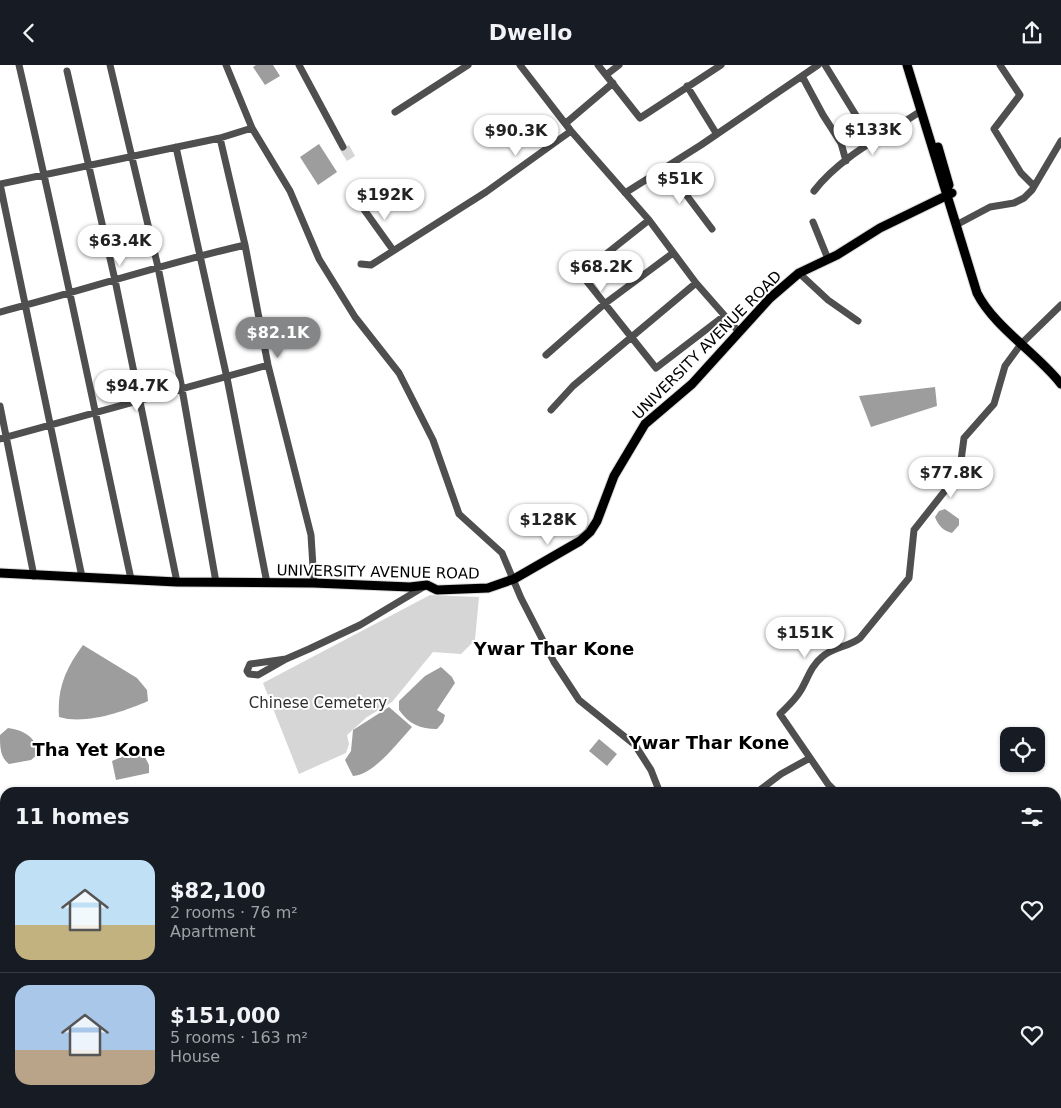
<!DOCTYPE html>
<html lang="en">
<head>
<meta charset="utf-8">
<style>
  body { margin:0; font-family:"DejaVu Sans",sans-serif; background:#20242c; color:#f1f3f6; height:100vh; display:flex; flex-direction:column; font-size:19px; white-space:nowrap }
  * { box-sizing:border-box; margin:0 }
  p { font-size:16px; color:#9ea1a6 }
  .icon { flex:none; width:28px; height:28px; fill:none; stroke:currentColor; stroke-width:2; stroke-linecap:round; stroke-linejoin:round }
  .map { position:relative; flex:1; overflow:hidden }
  .side { position:absolute; left:0px; top:722px; width:1061px; height:321px; display:flex; flex-direction:column; background:#171b24; border-radius:15px 15px 0 0; box-shadow:0 1px 4px #0004 }
  .side>* { flex:none }
  .buttons { position:absolute; left:1000px; top:662px; display:grid; gap:10px }
  .buttons a { display:grid; place-items:center; width:45px; height:45px; border-radius:10px; background:#171b24; box-shadow:0 1px 4px #0004; font-size:25px }
  .price { position:absolute; translate:-50% -42px; padding:0 11px; border-radius:18px; background:#fff; color:#222; font-size:16px; line-height:32px; filter:drop-shadow(0 1px 2px #0008) }
  .price::after { content:''; position:absolute; left:50%; top:30px; width:15px; height:11px; margin-left:-8px; background:inherit; clip-path:polygon(0 0,100% 0,50% 100%) }
  .price.active { background:#858687; color:#fff }
  ul { padding:0; list-style:none }
  li { display:flex; align-items:center; gap:15px; height:125px; padding:0 15px }
  li+li { border-top:1px solid #363941 }
  li span { display:grid; place-items:center; flex:none; width:140px; height:100px; border-radius:15px; color:#555 }
  li>.icon { margin-inline-start:auto }
  span .icon { width:60px; height:60px; fill:#fffc; stroke-width:1 }
  li b { font-size:21px }
  h2 { display:flex; justify-content:space-between; align-items:center; height:60px; padding:0 15px; font-size:21px }
  header { display:flex; justify-content:space-between; align-items:center; height:65px; padding:0 15px; background:#171b24; font-size:22px; font-weight:700 }
  .map>svg:first-child { display:block }
  .green { fill:#d6d6d6 }
  .water { fill:#9d9d9d }
  .lines { fill:none; stroke-linecap:round; stroke-linejoin:round }
  .stream { stroke:#9d9d9d; stroke-width:1 }
  .major-casing { stroke:#dbdbdb; stroke-width:11 }
  .minor { stroke:#4f4f4f; stroke-width:7 }
  .major { stroke:#000; stroke-width:9 }
  .labels { text-anchor:middle; stroke-width:4; stroke-linejoin:round; paint-order:stroke }
  .street-label { font-size:15px; fill:#000; stroke:#fff }
  .park-label { font-size:15px; fill:#2d2d2d; stroke:#fff }
  .quarter-label { font-size:18px; font-weight:bold; fill:#000; stroke:#fff }
</style>
</head>
<body>
<header><svg class="icon" aria-label="back" viewBox="0 0 24 24"><path d="M15 5l-7 7 7 7"/></svg>Dwello<svg class="icon" aria-label="share" viewBox="0 0 24 24"><path d="M12 15V3M7 8l5-5 5 5M5 13v7h14v-7"/></svg></header>
<div class="map">
<svg width="1061" height="1043" viewBox="0 0 1061 1043">
  <rect width="100%" height="100%" fill="#fff"/>
  <path class="green" d="M349,80L355,91L347,96L340,85Z
    M430,530L479,532L475,575L461,589L433,587L392,637L367,652L347,670L349,679L346,688L299,709L263,618Z"/>
  <path class="water" d="M256,0H273L280,11L265,20L253,2Z
    M319,79L337,107L318,120L300,92Z
    M935,322L937,341L871,362L859,331Z
    M945,444L959,454V460L952,468C943,466 938,460 935,452L939,446Z
    M83,580L137,613L147,625L148,636C123,647 85,660 59,652C57,623 66,603 83,580Z
    M441,602L452,612L455,618L437,645L445,650L443,657L437,664C420,664 409,659 399,645V636L425,611Z
    M389,642L412,662C399,676 374,710 353,711L345,695L351,686L353,665Z
    M8,663C24,665 38,673 37,690L31,695L9,699C0,692 0,682 0,670Z
    M599,674L617,689L607,701L589,686Z
    M141,684L149,700V708L116,715L112,696Z"/>
  <g class="lines">
    <path class="stream" d="M0,1041L5,1033"/>
    <defs>
      <path id="major" d="M907,0L977,228C994,262 1038,289 1061,319
        M938,82L949,120
        M0,508L177,517L314,518L410,522L427,520L437,525L488,523L514,514L580,476L590,467L597,456L614,411L645,359L692,319L770,233L799,208L837,190L880,163L952,128"/>
    </defs>
    <use href="#major" class="major-casing"/>
    <path class="minor" d="M19,0C59,171 94,343 131,514
      M110,0L158,202L182,324L216,517
      M226,0L252,63L290,126L319,194L355,252L399,308L433,375L459,449L502,488L521,533L554,597L579,635L635,680L651,705L660,728
      M299,0L343,82
      M520,0L571,66L649,155L696,218L739,267
      M598,0L640,53L721,0
      M825,0L873,78
      M1000,0L1020,30L994,64L1021,108L1034,121
      M67,6L115,215L177,517
      M606,10L619,0
      M802,11L823,50L841,78L846,96
      M687,21L716,68
      M395,47L468,0
      M566,58L613,18
      M220,73L245,180L268,300L311,470L314,518
      M176,82L227,313L267,518
      M666,103L712,164
      M0,119L82,512
      M0,119L220,73L252,63
      M814,126C841,91 885,70 921,46
      M625,128L701,80L818,0
      M360,139L393,185
      M649,155L581,209L656,303L724,251
      M813,157L828,194
      M958,159L990,142L1014,138L1024,133L1032,125L1061,76
      M361,199L371,200L486,127L571,66
      M799,208L828,235L858,256
      M0,247C82,226 162,199 245,180
      M546,290L603,240L673,188
      M0,341L34,511
      M551,345L573,321L696,218
      M0,374L268,300
      M286,594L258,610L249,609L247,606L250,599L286,594L309,584L360,560L425,521
      M756,728L781,709L810,693
      M837,728L828,719L780,649C788,641 796,634 801,625C808,613 811,601 822,592C833,582 849,582 860,573L909,513L914,465L955,413L960,403L964,373L994,339L1005,301L1021,279L1061,240"/>
    <use href="#major" class="major"/>
  </g>
  <g class="labels">
    <g class="street-label">
      <text transform="translate(707 280) rotate(-45)" y="5">UNIVERSITY AVENUE ROAD</text>
      <text transform="translate(378 507) rotate(1)" y="5">UNIVERSITY AVENUE ROAD</text>
    </g>
    <g class="park-label">
      <text x="318" y="643">Chinese Cemetery</text>
    </g>
    <g class="quarter-label">
      <text x="554" y="590">Ywar Thar Kone</text>
      <text x="709" y="684">Ywar Thar Kone</text>
      <text x="99" y="691">Tha Yet Kone</text>
    </g>
  </g>
</svg>
<div class="buttons">
<a><svg class="icon" aria-label="locate" viewBox="0 0 24 24"><circle cx="12" cy="12" r="6"/><path d="M12 2v4M12 18v4M2 12h4M18 12h4"/></svg></a>
</div>
<b class="price" style="left:873px;top:91px">$133K</b>
<b class="price" style="left:516px;top:92px">$90.3K</b>
<b class="price" style="left:680px;top:140px">$51K</b>
<b class="price" style="left:385px;top:156px">$192K</b>
<b class="price" style="left:120px;top:202px">$63.4K</b>
<b class="price" style="left:601px;top:228px">$68.2K</b>
<b class="price active" style="left:278px;top:294px">$82.1K</b>
<b class="price" style="left:137px;top:347px">$94.7K</b>
<b class="price" style="left:951px;top:434px">$77.8K</b>
<b class="price" style="left:548px;top:481px">$128K</b>
<b class="price" style="left:805px;top:594px">$151K</b>
<section class="side">
<h2>11 homes<svg class="icon" aria-label="filters" viewBox="0 0 24 24"><path d="M4 7h16M4 17h16"/><circle cx="9" cy="7" r="2"/><circle cx="15" cy="17" r="2"/></svg></h2>
<ul>
<li><span style="background:linear-gradient(#bfe0f5 65%,#c2b280 0)"><svg class="icon" aria-label="home" viewBox="0 0 24 24"><path d="M3 11l9-7 9 7M6 9v11h12V9"/></svg></span><div><b>$82,100</b><p>2 rooms · 76 m²</p><p>Apartment</p></div><svg class="icon" aria-label="heart" viewBox="0 0 24 24"><path d="M12 20l-8-8c-3-5 5-10 8-4 3-6 11-1 8 4z"/></svg></li>
<li><span style="background:linear-gradient(#a9c7e8 65%,#b9a48a 0)"><svg class="icon" aria-label="home" viewBox="0 0 24 24"><path d="M3 11l9-7 9 7M6 9v11h12V9"/></svg></span><div><b>$151,000</b><p>5 rooms · 163 m²</p><p>House</p></div><svg class="icon" aria-label="heart" viewBox="0 0 24 24"><path d="M12 20l-8-8c-3-5 5-10 8-4 3-6 11-1 8 4z"/></svg></li>
</ul>
</section>
</div>
</body>
</html>
